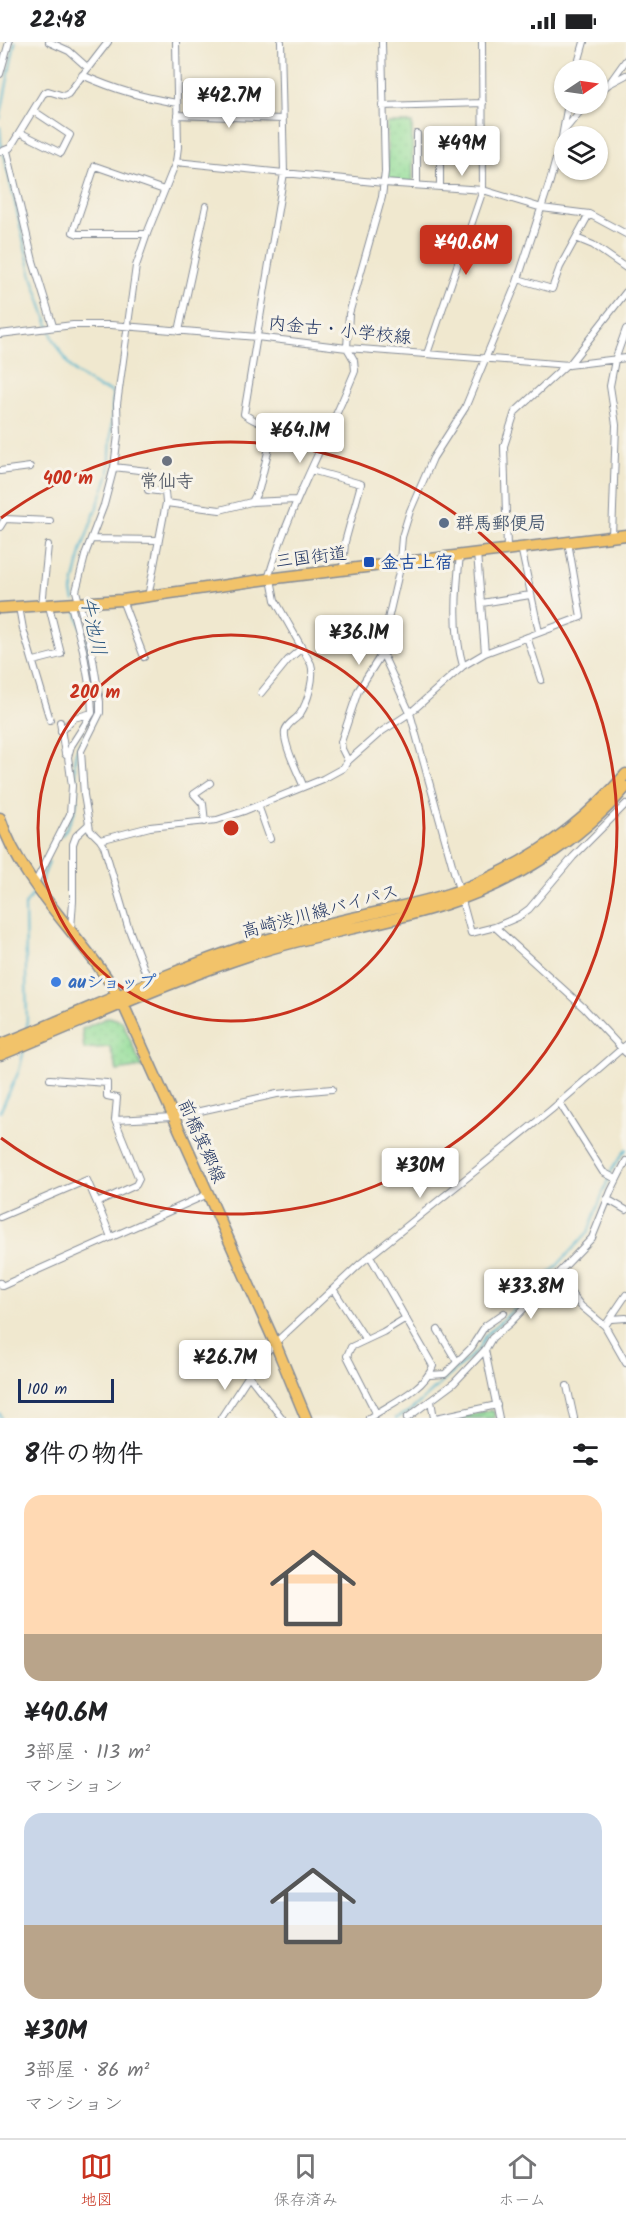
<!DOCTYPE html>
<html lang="ja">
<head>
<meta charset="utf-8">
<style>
  body { margin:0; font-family:Kalam,"Klee One",sans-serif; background:#f2f2f2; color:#202124; height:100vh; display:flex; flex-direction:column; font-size:22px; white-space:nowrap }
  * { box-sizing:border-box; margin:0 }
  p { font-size:20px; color:#757577 }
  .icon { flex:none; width:33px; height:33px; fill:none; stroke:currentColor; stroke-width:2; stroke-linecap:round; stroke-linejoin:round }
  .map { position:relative; height:1376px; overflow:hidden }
  .panel { display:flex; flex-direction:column; background:#fff; flex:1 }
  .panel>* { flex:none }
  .needle { width:39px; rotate:77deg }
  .buttons { position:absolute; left:554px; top:18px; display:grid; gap:12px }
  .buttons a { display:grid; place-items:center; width:54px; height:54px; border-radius:50%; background:#fff; box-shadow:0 2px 4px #0004; font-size:30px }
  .scale { position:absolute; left:18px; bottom:15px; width:96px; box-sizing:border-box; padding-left:6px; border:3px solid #1b2f5e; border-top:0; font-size:16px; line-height:21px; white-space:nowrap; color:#1b2f5e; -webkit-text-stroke:4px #f7f3e8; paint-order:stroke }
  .price { position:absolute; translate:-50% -51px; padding:0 14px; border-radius:6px; background:#fff; color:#222; font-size:20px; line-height:39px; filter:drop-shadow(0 2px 3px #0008) }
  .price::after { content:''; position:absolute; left:50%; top:36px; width:18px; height:14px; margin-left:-9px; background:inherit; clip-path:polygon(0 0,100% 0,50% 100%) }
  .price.active { background:#c8321e; color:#fff }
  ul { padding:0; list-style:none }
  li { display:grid; align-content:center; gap:12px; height:318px; padding:0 24px }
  li span { display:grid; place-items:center; height:186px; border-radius:18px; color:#555 }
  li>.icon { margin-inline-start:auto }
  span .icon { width:108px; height:108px; fill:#fffc; stroke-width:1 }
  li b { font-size:26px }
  h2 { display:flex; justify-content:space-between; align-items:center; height:72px; padding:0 24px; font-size:26px }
  .status { display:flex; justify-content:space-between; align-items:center; height:42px; padding:0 30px; background:#fff; direction:ltr }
  .status svg { height:16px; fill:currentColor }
  .tab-bar { display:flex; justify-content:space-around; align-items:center; height:84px; border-top:2px solid #e0e0e0; background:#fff; font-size:16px; color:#757577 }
  .tab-bar a { display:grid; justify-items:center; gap:3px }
  .tab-bar .active { color:#c8321e }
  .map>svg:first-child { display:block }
  .green { fill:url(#green-dots); stroke:#58867c; stroke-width:1.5 }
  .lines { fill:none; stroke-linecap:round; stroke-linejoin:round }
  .stream { stroke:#4fb3ce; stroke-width:2 }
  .street-casing { stroke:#868c96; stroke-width:8 }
  .primary-casing { stroke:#868c96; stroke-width:13 }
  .street { stroke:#fff; stroke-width:6 }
  .primary { stroke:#f2c36a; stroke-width:10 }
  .ring { fill:none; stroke:#c8321e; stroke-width:3 }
  .worship-dot { fill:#6b7280; stroke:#f7f3e8; stroke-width:2 }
  .service-dot { fill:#5c6f8a; stroke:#f7f3e8; stroke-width:2 }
  .transit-dot { fill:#1a4fb4; stroke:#f7f3e8; stroke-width:2 }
  .shop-dot { fill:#3f7fe0; stroke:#f7f3e8; stroke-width:2 }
  .labels { text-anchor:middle; stroke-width:6; stroke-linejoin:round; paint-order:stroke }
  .street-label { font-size:18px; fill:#1b2f5e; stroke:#f7f3e8 }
  .worship-label { font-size:18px; font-weight:bold; fill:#5b616d; stroke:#f7f3e8 }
  .service-label { font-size:18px; font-weight:bold; fill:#4e5e75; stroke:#f7f3e8; text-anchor:start }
  .transit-label { font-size:18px; font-weight:bold; fill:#164399; stroke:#f7f3e8; text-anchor:start }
  .shop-label { font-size:18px; font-weight:bold; fill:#366cbe; stroke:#f7f3e8; text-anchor:start }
  .water-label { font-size:20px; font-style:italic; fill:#2b5780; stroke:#f7f3e8 }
  .centre { fill:#c8321e; stroke:#f7f3e8; stroke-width:3 }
  .ring-label { font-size:18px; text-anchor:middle; font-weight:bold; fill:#c8321e; stroke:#f7f3e8; stroke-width:6; stroke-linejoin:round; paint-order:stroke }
</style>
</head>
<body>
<div class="status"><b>22:48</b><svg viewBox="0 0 49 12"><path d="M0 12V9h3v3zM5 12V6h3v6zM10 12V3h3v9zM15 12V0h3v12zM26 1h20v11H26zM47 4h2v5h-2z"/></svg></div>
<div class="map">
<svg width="626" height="1376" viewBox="0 0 626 1376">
  <defs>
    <pattern id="green-dots" width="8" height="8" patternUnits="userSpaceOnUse" patternTransform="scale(1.5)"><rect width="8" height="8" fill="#94de9a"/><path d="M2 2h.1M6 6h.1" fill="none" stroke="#7fbf87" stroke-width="1.8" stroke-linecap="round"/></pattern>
  </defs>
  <rect width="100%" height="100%" fill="#f7f3e8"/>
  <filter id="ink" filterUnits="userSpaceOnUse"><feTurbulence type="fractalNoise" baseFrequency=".0167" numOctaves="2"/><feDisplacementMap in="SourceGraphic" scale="12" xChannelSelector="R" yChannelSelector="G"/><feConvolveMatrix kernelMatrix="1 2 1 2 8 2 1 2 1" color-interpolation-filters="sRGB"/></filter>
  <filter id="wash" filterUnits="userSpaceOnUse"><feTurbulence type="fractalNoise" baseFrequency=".008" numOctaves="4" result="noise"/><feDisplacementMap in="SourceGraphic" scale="24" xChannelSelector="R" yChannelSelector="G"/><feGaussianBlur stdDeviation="1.35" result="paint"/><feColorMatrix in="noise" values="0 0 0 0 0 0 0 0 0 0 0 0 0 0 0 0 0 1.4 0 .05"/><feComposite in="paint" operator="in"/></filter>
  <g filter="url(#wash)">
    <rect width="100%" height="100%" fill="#f0e8cf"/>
    <path class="green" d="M387,81H412L413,141L390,139L388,137Z
      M109,975L122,979L142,1025L117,1029L110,1005L84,1007L82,987Z
      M490,1368L494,1370L495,1376H454Z"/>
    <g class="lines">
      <path class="stream" d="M0,77L15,0
        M0,85L1,100L31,231L53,296L69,323L77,332L97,345L110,349L113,353L109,432L82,506L74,539L72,550L74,559
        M75,564C83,591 102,651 94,676
        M62,793C68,784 74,774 76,763C81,734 64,720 86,692
        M40,842L49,820
        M27,988L25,863L35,849
        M0,1070L19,1029L24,1008
        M0,1372L2,1376
        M396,1376L409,1370L478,1308L485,1294L530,1253L588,1190L612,1127L626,1107"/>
    </g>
  </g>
  <g filter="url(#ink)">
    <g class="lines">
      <defs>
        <path id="street" d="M49,0L69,9L88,26
          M176,0L178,105L176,120L148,189L136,224L117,362L118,393L114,425L104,463L86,510L76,549L91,605L100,660V671L81,709L84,753L90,788L100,798L150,785L217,778L244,769L323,737L343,726L348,719L381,690L410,671L463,624L485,611L581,575L568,500
          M281,0L284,131L244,372C266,388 298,391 324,399
          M576,28L584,0
          M0,32L9,0
          M82,33C116,48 141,55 177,61
          M611,39L626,18
          M597,52L609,42L626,33
          M382,64L483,61
          M177,73L282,77
          M563,90L586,62
          M21,91L61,111L70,93L34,69
          M417,92V143
          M7,109L33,219L53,284
          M0,110L10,106L43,52L48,49L64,54L68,52L108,0
          M176,120L384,141L483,148L542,166L589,172L626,192
          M440,145V95
          M146,192H78L73,190L95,124L164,148
          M576,196L593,203L626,226
          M518,237L552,247L560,225L589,172
          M179,289L206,164
          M0,292L73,283H111L257,295L347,306L569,323L626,316
          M427,312L483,148L482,0
          M569,323L626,250
          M114,425L147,429L148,448L165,450L166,461
          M311,428L361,442L345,500L343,527
          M0,429L30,425
          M252,460L259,447L274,385
          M0,485L5,477L50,479
          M612,494L616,383L610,344L615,318L626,287
          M91,497L159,498
          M521,505L539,590
          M507,506L504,404L515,370L566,323
          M477,511L485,611
          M460,513C456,549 453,589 463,624
          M268,537C289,465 327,398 355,329L354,318L347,306L349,272L382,155L385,130L382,0
          M271,537L275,558L311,622C315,635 308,660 300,672C296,678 287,681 285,689C283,702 298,731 303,743
          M148,555L166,461L220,468L251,460L296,458
          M122,558L144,615
          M482,561L530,553
          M42,564L48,503
          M19,565L23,587L50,678
          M527,595L541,638
          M381,611L384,615L410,671L471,891L495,885L518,875L529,867L573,815L626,762
          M34,619L61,612L49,564
          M261,651L288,618L302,606
          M60,680L65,712L68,715
          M61,689L74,676L92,671
          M348,719L342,707L341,700L358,649L379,616L399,530L402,495L410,469L433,416L465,366L517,240L550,139L562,95L568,62
          M258,763L270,797
          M205,780L203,762L194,752L210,741
          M100,798L104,804L128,885L149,940
          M35,841L70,772L72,744L68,715L71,704L92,671L91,653L83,608L71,563
          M495,885L584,966L626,1011
          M71,887L73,859V802L76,794L89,782
          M50,1037L107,1041V1054L117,1056L115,1078
          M559,1060L603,1130L616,1137
          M607,1157L626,1168
          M97,1161L111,1195
          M0,1175L87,1138L97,1161L136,1143L139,1137L115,1078L173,1075L277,1052L332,1047
          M557,1233L581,1264L605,1284L626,1253
          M0,1241L2,1244L208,1152
          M333,1247L366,1298
          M612,1277L626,1276
          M605,1284L626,1321
          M438,1288L457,1320
          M485,1308L499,1376
          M430,1333L445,1332L471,1306L485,1284L504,1271
          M249,1334L282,1376
          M567,1344L574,1376
          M431,1359L434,1376
          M376,1371L347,1314L351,1305L383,1290L406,1276
          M221,1376L259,1318L275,1301L361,1221L551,1068L626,1003
          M369,1376C390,1362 424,1348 433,1324L370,1214
          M407,1376L454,1341L485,1308L492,1296L510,1281L592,1196L611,1149L626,1119
          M436,1376L497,1363"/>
        <path id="primary" d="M0,566L122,558L268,537L626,493
          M0,776C23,847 87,897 123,962L275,1301L306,1376
          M0,1003C83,970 164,931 249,903C297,888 346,878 394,866C416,861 439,856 460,848C524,824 581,784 626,732
          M0,1013C84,979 167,940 253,912C316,891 383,883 446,862C515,840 578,800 626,745"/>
      </defs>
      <use href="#street" class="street-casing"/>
      <use href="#primary" class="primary-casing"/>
      <use href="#street" class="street"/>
      <use href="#primary" class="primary"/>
    </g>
  </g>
  <g class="ring">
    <circle cx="231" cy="786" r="193"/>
    <path d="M1 476A386 386 0 1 1 1 1096"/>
  </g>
  <circle class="worship-dot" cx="167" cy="419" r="6"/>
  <circle class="service-dot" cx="444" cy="481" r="6"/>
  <rect class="transit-dot" x="363" y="514" width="12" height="12" rx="3"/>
  <circle class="shop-dot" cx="56" cy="940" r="6"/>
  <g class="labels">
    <g class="street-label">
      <text transform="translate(340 288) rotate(6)" y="6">内金古・小学校線</text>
      <text transform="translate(311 515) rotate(-7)" y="6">三国街道</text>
      <text transform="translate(320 869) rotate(-15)" y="6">高崎渋川線バイパス</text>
      <text transform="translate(202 1099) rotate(66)" y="6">前橋箕郷線</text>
    </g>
    <g class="worship-label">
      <text x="167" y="445">常仙寺</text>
    </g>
    <g class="service-label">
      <text x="456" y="487">群馬郵便局</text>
    </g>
    <g class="transit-label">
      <text x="381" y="526">金古上宿</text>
    </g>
    <g class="shop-label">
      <text x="68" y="946">auショップ</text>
    </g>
    <g class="water-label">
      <text transform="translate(94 584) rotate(78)" y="7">牛池川</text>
    </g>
  </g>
  <circle cx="231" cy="786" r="9" class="centre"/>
  <g class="ring-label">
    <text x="68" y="442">400 m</text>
    <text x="95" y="656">200 m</text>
  </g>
</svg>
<div class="buttons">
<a><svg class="needle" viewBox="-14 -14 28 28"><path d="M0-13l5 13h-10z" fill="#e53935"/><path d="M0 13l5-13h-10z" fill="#757577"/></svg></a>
<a><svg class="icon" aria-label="layers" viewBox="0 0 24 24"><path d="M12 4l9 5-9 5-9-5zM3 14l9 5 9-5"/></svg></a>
</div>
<div class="scale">100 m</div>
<b class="price" style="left:229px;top:87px">¥42.7M</b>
<b class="price" style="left:462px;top:135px">¥49M</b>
<b class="price active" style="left:466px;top:234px">¥40.6M</b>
<b class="price" style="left:300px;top:422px">¥64.1M</b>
<b class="price" style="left:359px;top:624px">¥36.1M</b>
<b class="price" style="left:420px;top:1157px">¥30M</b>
<b class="price" style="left:531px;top:1278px">¥33.8M</b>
<b class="price" style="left:225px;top:1349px">¥26.7M</b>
</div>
<section class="panel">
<h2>8件の物件<svg class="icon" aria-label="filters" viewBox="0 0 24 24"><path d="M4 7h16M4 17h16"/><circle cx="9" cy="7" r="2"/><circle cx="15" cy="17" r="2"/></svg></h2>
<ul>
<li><span style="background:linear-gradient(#ffd9b3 75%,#b9a48a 0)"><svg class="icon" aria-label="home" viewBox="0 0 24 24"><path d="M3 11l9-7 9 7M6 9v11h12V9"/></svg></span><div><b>¥40.6M</b><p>3部屋 · 113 m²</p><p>マンション</p></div></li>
<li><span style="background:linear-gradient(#c9d6e8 60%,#b9a48a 0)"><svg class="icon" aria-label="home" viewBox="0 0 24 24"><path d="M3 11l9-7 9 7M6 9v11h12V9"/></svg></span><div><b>¥30M</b><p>3部屋 · 86 m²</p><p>マンション</p></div></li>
</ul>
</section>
<nav class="tab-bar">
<a class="active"><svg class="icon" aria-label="map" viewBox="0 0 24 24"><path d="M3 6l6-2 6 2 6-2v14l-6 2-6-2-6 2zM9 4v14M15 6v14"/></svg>地図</a>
<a><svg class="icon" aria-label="saved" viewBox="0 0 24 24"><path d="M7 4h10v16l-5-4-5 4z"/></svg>保存済み</a>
<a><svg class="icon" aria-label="home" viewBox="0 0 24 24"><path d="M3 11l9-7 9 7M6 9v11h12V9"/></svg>ホーム</a>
</nav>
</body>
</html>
